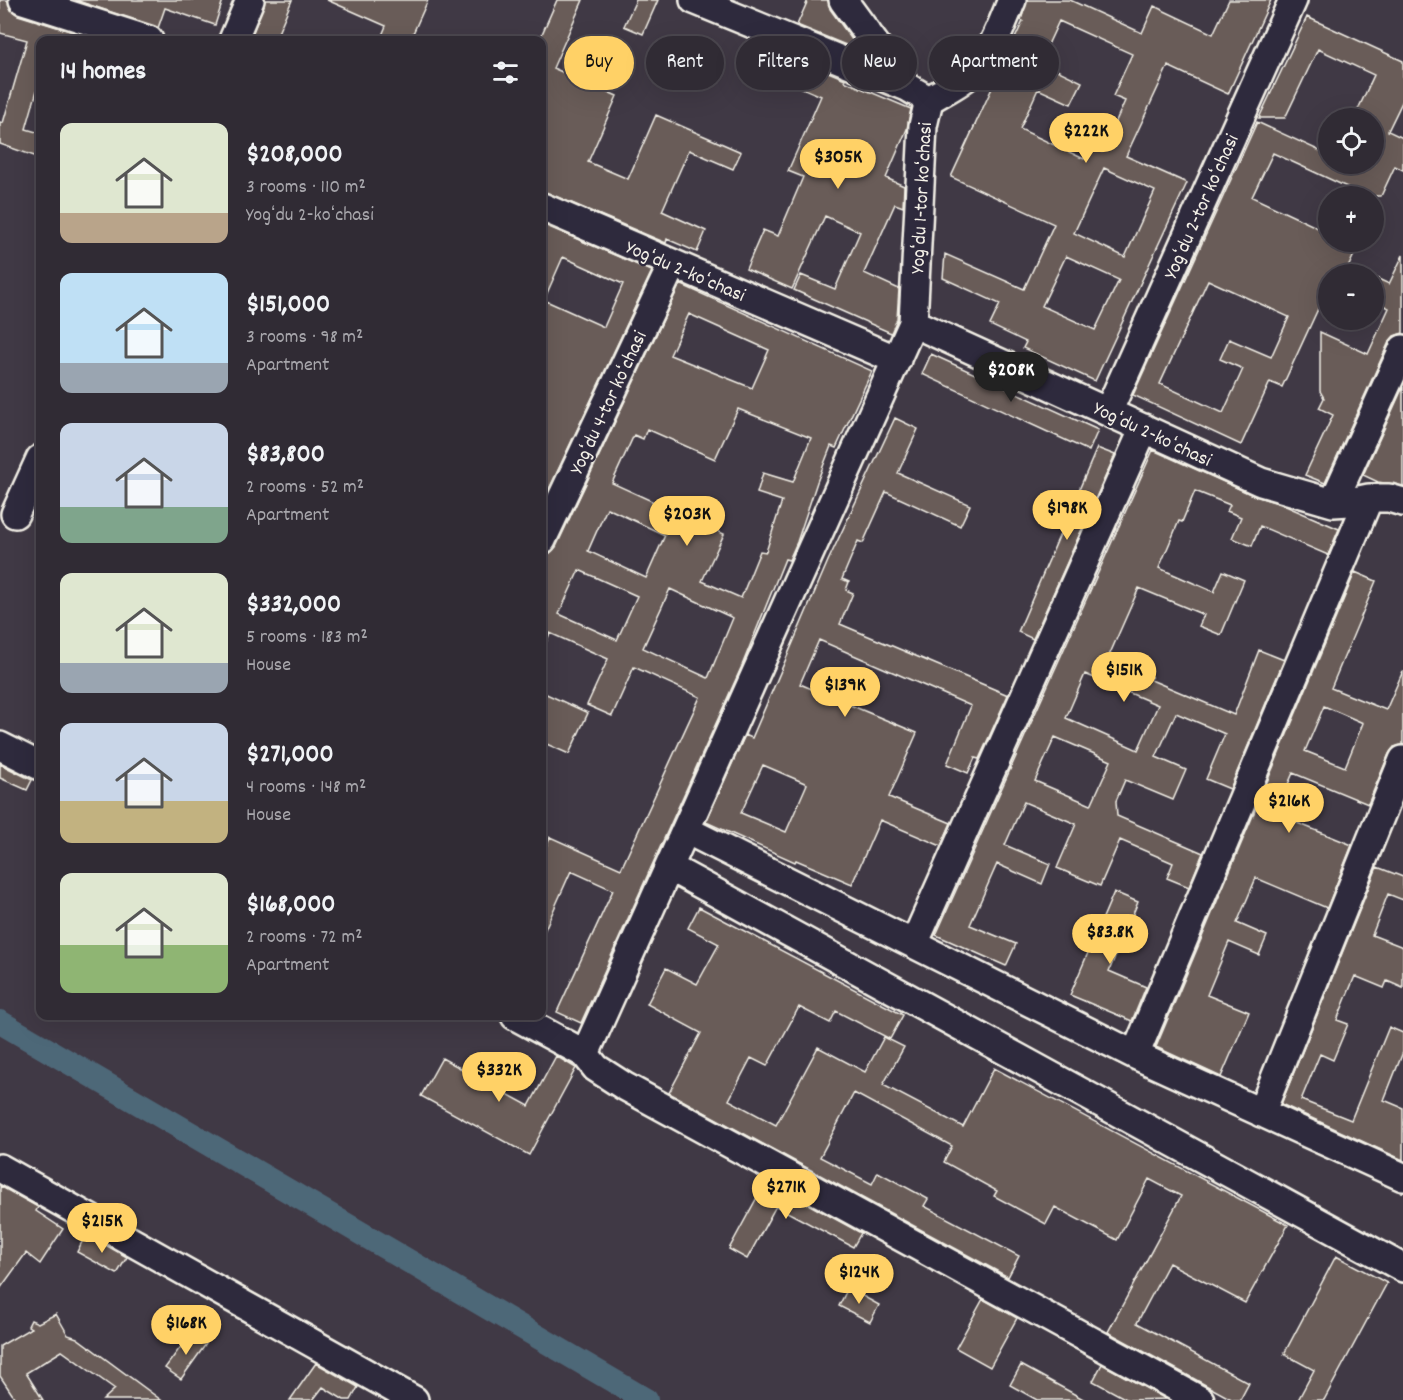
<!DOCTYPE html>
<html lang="en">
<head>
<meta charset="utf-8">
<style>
  body { margin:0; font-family:Dekko,sans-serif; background:#3c3740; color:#f1f3f6; height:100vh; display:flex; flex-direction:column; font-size:22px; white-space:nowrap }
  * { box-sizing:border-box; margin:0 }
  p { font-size:20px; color:#a8a7ac }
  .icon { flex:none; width:33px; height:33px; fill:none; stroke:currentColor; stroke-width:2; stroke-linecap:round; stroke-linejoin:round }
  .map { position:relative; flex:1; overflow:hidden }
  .side { position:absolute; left:36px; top:36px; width:510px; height:984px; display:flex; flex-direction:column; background:#302b34; border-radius:12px; box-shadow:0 6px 24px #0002,0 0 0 2px #4b474f }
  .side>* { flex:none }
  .banner { position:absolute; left:564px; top:36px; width:570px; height:54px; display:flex; gap:12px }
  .fabs { position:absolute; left:1318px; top:108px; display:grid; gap:12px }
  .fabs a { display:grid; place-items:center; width:66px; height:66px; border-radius:50%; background:#302b34; box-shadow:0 6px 24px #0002,0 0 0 2px #4b474f; font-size:30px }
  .price { position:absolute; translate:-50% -51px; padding:0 14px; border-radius:21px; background:#ffd166; color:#111; font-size:20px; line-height:39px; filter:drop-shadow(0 2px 3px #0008) }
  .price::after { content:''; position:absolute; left:50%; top:36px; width:18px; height:14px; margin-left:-9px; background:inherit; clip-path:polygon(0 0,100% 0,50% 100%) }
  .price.current { background:#222; color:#fff }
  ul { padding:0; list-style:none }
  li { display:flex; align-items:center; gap:18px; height:150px; padding:0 24px }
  li span { display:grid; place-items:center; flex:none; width:168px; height:120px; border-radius:12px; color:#555 }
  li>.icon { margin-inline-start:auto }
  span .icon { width:72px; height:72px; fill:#fffc; stroke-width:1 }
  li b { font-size:26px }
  h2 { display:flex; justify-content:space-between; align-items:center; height:72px; padding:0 24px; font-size:26px }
  .chip { padding:0 21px; border-radius:27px; background:#302b34; box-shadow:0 6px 24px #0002,0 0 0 2px #4b474f; font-size:21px; line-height:54px }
  .chip.current { background:#ffd166; color:#111 }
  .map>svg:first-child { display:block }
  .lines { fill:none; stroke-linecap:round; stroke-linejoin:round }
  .canal { stroke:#4e6778; stroke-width:24 }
  .building { fill:#695c58; stroke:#f4f1e8; stroke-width:1.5; fill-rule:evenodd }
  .minor-casing { stroke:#f4f1e8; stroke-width:32 }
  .minor { stroke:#2f2a3d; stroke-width:27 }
  .labels { text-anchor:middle; stroke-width:4.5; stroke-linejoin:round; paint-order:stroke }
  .street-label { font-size:20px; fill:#f4f1e8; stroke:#2f2a3d }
</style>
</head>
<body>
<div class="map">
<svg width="1403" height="1400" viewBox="0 0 1403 1400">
  <rect width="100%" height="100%" fill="#403945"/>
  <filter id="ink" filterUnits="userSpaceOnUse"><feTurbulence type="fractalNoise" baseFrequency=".0167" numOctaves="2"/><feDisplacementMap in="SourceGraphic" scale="12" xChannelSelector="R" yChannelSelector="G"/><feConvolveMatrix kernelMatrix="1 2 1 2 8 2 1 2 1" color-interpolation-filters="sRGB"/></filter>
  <g filter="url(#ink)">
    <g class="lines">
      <path class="canal" d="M0,1022L646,1400"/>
    </g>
    <path class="building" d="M0,0H8L11,10L18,15L99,40H40V80L26,129L40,133V158L0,144V122L3,123L27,40L0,33Z
      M75,0H223L215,25L165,8L158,28Z
      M265,0H292L275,40H250Z
      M327,0H428L410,40H380L386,26Z
      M557,0H583L553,68L617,96L588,162L628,179L656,115L741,152L733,169L689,150L662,211L706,231L697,252L667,239L666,243L548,193L542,191V34Z
      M636,0H658L643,34L624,26Z
      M808,0H828L830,9L858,48V50L797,25Z
      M1027,0H1070L1142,33L1154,6L1213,34L1229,0H1271L1228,94L1168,66L1126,156L1187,183L1095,381L1023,348L1026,342L990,325L1000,304L943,278L945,254L1024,289L1054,224L951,177L1023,21L1021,20ZM1059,21L1132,54L1113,96L1125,101L1102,152L1089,146L1084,159L1020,129L1038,89L1071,104L1082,82L1040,62ZM1104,168L1155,191L1125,257L1074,233ZM1066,256L1119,280L1095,330L1042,306Z
      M1307,17L1403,61V100L1388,131L1403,138V170L1395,166L1381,196H1346L1349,188L1273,153L1252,197L1329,233V242H1360L1345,274H1329V285L1282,387L1270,382L1241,445L1133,395L1257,122L1329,155V164H1374V118H1354L1374,75L1318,49L1285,118H1259ZM1208,280L1289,317L1271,357L1229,339L1220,359L1243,369L1223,413L1160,384Z
      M766,46L845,79L844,81L911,109L907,129L886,178L904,186L903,207L895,204L864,273L899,289L897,319L891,333L794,290L801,275L835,289L860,232L825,216L792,289L746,269L763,230L778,236L803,177L788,171L821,96L756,68Z
      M542,224L652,271L542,504ZM563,257L623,284L604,327L544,300Z
      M1403,255V333L1394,336L1389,342L1325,483L1305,475L1333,415L1319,408L1324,398L1320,391V332L1368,354L1389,308L1374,300V277L1389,284Z
      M680,284L872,371L836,448L831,446L817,482L797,542L789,560L785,559L741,668L581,1023L557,1012L613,890L571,871L542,936V856L550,837L621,869L700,697L634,667L612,716L587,705L608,659L550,633L542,652V555L550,553L556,547ZM689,314L769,350L752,388L670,355ZM738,409L811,438L793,482L763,473L757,493L782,501L766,552L760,551L741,598L702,581L724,534L612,483L634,435L643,439L647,429L715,459ZM607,508L665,535L646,578L588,551ZM579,570L637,596L617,640L559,614ZM670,589L733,618L708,678L643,648Z
      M931,354L1098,430L1089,451L922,374Z
      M1403,387V486L1378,482L1363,475Z
      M895,418L918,429L898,473L970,505L960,526L886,492L863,543L858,541L842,579L849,582L846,590L853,593L840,624L1008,695L979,759L975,758L968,773L947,764L971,706L819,640L800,684L917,733L889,797L951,823L941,846L880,820L852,884L796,860L795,862L706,822L745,735L752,738L828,561ZM763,765L807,784L786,832L741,813Z
      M1097,448L1115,455L1033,639L1018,632Z
      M1153,450L1255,496L1281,504L1339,529L1328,555L1260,526L1252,546L1232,538L1241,517L1227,511L1230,505L1195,491L1182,522L1179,521L1159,568L1214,592L1223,571L1244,580L1221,635L1199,626L1204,615L1139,588L1108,658L1152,677L1151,680L1234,715L1259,650L1284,660L1230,789L1206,779L1225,734L1176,713L1156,757L1186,770L1173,800L1125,780L1116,801L1117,816L1203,853L1189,887L1167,878L1173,863L1120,840L1100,886L1057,868L1076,824L1024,802L1005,845L1050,864L1042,884L997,864L970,925L1016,944L1006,966L936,935ZM1085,674L1158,705L1138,750L1066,718ZM1055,737L1111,761L1091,805L1035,781Z
      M1355,572L1376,581L1331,688L1386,710L1403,671V745L1394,747L1389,754L1368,804L1293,773L1275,814L1352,845L1327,908L1256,878L1237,923L1267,936L1259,955L1229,942L1207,995L1249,1012L1221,1077L1156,1047ZM1324,706L1363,723L1345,767L1305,751Z
      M542,692L588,713L569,754L542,742Z
      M0,764L32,780L27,790L0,778Z
      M1377,867L1403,877V900L1388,894L1372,935L1403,947V988L1387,981L1384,988L1355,976L1337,1020L1348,1024L1333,1060L1320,1054L1301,1100L1351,1120L1389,1027L1403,1033V1052L1384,1100L1403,1108V1160L1281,1104Z
      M1114,892L1138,902L1109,971L1146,987L1132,1021L1070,995Z
      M699,907L903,1015L890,1039L836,1011L830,1023L799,1007L767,1066L751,1058L729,1100L776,1125L818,1047L865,1072L884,1037L904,1047L883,1085L963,1127L994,1068L1288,1225L1245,1303L1169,1263L1137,1323L1249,1383L1240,1400H1233L1108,1332L1181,1196L1149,1179L1117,1240L1055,1207L1046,1224L994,1196L997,1191L944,1162L952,1146L854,1093L820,1157L872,1184L878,1172L928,1199L924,1206L1019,1256L1008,1277L669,1093L701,1033L647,1004L666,968L697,984L719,944L688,928Z
      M556,1056L576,1068L529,1155L421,1096L442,1058L529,1106Z
      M766,1181L861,1233L853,1247L776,1206L747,1259L729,1249Z
      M0,1186L38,1207L36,1211L63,1229L40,1264L26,1253L0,1289Z
      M86,1234L127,1257L117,1274L77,1252Z
      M1336,1256L1387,1283L1324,1400H1298L1314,1370L1284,1354Z
      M848,1288L879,1305L870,1322L839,1306Z
      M983,1299L1017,1318L990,1367L956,1348Z
      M56,1314L68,1335L77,1338L161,1400H103L115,1389L62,1351L26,1373L43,1400H16L0,1376V1346L31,1328L28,1326L31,1320L38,1323Z
      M191,1333L206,1344L181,1379L165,1368Z
      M316,1363L358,1387L351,1400H344L323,1387L313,1400H290Z
      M1102,1364L1166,1399L1128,1400L1093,1381Z
      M1021,1365L1085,1400H1037L1010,1385Z"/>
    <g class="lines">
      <defs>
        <path id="minor" d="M23,0L149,40
          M694,0L907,87L929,100
          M843,0L906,86
          M233,40L250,0
          M542,207L897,360
          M913,323L1261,482L1333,503L1350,502L1369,498H1389L1403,502
          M1108,412L1293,0
          M1333,503L1403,349
          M15,514L40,459
          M542,540L672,265
          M0,746L40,766
          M686,830L1135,1055L1403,1177
          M669,867L1403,1268
          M914,944L1144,428
          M515,1016L585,1054L596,1068L624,1086L1200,1400
          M585,1054L913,323L923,126L929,100C945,90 963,82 976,68C994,49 1002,23 1012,0
          M1135,1055L1369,498
          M1261,1113L1403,760
          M0,1168L414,1400"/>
      </defs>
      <use href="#minor" class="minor-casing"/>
      <use href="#minor" class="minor"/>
    </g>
  </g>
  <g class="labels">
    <g class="street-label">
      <text transform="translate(920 198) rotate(-87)" y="7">Yogʻdu 1-tor koʻchasi</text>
      <text transform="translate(1200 206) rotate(-66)" y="7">Yogʻdu 2-tor koʻchasi</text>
      <text transform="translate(686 270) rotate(23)" y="7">Yogʻdu 2-koʻchasi</text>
      <text transform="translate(607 402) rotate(-65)" y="7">Yogʻdu 4-tor koʻchasi</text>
      <text transform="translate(1153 433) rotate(25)" y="7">Yogʻdu 2-koʻchasi</text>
    </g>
  </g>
</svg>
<div class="fabs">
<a><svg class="icon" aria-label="locate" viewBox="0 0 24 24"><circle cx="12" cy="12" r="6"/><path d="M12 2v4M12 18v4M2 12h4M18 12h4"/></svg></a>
<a>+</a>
<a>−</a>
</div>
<b class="price" style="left:1086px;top:164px">$222K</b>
<b class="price" style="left:838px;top:190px">$305K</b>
<b class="price current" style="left:1011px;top:403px">$208K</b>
<b class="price" style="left:1067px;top:541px">$198K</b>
<b class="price" style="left:687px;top:547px">$203K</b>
<b class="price" style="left:1124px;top:703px">$151K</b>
<b class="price" style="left:845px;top:718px">$139K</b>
<b class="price" style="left:1289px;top:834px">$216K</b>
<b class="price" style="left:1110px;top:965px">$83.8K</b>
<b class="price" style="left:499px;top:1103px">$332K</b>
<b class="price" style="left:786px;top:1220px">$271K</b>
<b class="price" style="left:102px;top:1254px">$215K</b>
<b class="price" style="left:859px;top:1305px">$124K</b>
<b class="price" style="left:186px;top:1356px">$168K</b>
<div class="banner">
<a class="chip current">Buy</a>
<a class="chip">Rent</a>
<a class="chip">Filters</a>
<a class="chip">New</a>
<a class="chip">Apartment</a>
</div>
<section class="side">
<h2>14 homes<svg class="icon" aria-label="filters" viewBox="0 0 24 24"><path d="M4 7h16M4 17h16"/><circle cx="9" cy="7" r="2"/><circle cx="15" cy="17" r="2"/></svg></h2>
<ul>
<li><span style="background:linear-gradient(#dfe7d0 75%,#b9a48a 0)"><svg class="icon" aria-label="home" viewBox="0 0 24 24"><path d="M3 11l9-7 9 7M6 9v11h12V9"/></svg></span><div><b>$208,000</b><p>3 rooms · 110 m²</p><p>Yogʻdu 2-koʻchasi</p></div></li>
<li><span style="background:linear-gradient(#bfe0f5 75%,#9aa5b1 0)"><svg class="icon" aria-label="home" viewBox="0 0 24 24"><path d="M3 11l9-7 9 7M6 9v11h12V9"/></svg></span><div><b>$151,000</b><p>3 rooms · 98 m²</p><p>Apartment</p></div></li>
<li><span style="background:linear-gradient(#c9d6e8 70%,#7fa58c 0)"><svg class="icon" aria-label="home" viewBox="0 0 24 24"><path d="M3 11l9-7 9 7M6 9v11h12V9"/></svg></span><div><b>$83,800</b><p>2 rooms · 52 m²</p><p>Apartment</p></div></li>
<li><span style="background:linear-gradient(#dfe7d0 75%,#9aa5b1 0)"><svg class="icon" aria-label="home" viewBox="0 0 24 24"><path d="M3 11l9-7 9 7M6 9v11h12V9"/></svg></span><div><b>$332,000</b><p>5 rooms · 183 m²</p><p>House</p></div></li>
<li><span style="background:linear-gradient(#c9d6e8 65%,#c2b280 0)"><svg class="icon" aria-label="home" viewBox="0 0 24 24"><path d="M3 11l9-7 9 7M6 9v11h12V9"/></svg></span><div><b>$271,000</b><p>4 rooms · 148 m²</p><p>House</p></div></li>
<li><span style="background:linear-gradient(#dfe7d0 60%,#8fb573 0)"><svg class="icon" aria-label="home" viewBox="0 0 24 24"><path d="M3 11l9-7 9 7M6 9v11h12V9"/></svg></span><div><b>$168,000</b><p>2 rooms · 72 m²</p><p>Apartment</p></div></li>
</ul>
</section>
</div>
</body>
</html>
